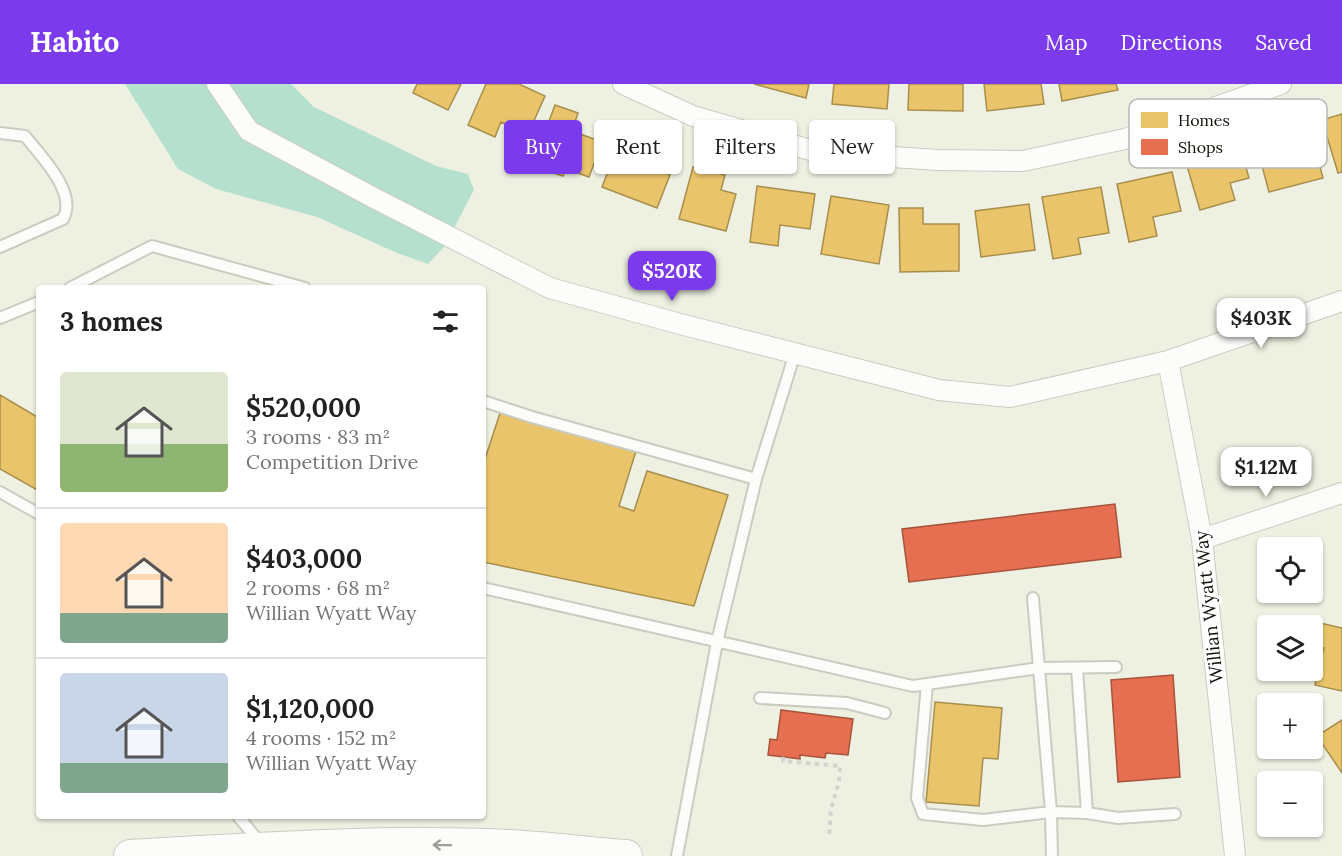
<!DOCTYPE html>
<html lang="en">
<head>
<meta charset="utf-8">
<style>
  body { margin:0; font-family:Lora,serif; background:#f6f6f6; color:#222; height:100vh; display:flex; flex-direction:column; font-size:22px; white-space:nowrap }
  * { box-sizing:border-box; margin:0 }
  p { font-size:20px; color:#767676 }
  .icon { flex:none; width:33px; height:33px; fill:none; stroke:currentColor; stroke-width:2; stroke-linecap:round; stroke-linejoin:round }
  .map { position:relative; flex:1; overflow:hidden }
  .panel { position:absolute; left:36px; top:201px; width:450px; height:534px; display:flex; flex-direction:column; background:#fff; border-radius:6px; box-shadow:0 2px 4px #0004 }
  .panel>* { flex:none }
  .banner { position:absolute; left:504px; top:36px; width:570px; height:54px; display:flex; gap:12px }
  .buttons { position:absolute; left:1257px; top:453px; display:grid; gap:12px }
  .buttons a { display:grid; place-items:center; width:66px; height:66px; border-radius:6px; background:#fff; box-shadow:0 2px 4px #0004; font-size:30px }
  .price { position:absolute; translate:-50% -51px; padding:0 14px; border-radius:12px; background:#fff; color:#222; font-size:20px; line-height:39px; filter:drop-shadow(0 2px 3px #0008) }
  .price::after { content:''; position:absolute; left:50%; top:36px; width:18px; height:14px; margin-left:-9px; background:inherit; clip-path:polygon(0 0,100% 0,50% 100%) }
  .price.active { background:#7c3aed; color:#fff }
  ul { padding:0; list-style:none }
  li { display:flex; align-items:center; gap:18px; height:150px; padding:0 24px }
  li+li { border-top:2px solid #e0e0e0 }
  li span { display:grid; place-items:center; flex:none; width:168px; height:120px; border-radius:6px; color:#555 }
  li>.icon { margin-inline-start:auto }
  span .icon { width:72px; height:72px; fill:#fffc; stroke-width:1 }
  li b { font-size:26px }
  h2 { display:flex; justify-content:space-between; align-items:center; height:72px; padding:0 24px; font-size:26px }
  .pill { padding:0 21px; border-radius:6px; background:#fff; box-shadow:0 2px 4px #0004; font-size:21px; line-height:54px }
  .pill.active { background:#7c3aed; color:#fff }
  header { display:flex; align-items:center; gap:36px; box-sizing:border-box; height:84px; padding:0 30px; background:#7c3aed; color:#fff }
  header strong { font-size:28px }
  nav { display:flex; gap:33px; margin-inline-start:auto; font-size:21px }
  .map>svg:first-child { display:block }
  .water { fill:#b5e0cd }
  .homes { fill:#e9c46a; stroke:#a88e4d; stroke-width:1.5 }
  .shops { fill:#e76f51; stroke:#a6533b; stroke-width:1.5 }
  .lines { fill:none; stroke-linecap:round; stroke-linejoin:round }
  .service-casing { stroke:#caccc0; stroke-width:14 }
  .minor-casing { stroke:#caccc0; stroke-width:22 }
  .primary-casing { stroke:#caccc0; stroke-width:34 }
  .path { stroke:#d3d3cf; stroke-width:4; stroke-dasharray:4.5 4.5; stroke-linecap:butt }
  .service { stroke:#fcfdfa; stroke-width:10 }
  .minor { stroke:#fcfdfa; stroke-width:20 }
  .primary { stroke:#fcfdfa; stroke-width:32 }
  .oneway { stroke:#9e9f99 }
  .labels { text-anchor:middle; stroke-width:6; stroke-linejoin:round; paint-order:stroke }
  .street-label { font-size:18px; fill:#101108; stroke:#fff }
  .key { fill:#fff; stroke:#b7b8b5; stroke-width:1.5 }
  .key-label { font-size:16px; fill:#101108 }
</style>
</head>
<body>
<header>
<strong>Habito</strong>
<nav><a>Map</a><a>Directions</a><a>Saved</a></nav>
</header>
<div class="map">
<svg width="1342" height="772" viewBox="0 0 1342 772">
  <rect width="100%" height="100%" fill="#eef1e1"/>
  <path class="water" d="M125,0H291L314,23L436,82L468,90L474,106L444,163L428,180L397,169L317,133L216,105L178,85Z"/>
  <path class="homes" d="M417,0H461L448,26L413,9Z
    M486,0H519L545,12L528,50L501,38L495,53L468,41Z
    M754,0H809L806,14Z
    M834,0H889L887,25L832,20Z
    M909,0H963V27L908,26Z
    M984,0H1041L1044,20L987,27Z
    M1059,0H1116L1118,6L1062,17Z
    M555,21L578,29L572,47L602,58L589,93L566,85L563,92L547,87L551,77L536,72Z
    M1342,30V88L1338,89L1322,36Z
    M1309,42L1323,94L1269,108L1255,56Z
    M621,54L643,62L637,78L670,91L657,124L602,103Z
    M1241,66L1249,94L1230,99L1235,116L1200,126L1187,82Z
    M693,83L725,91L721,106L736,110L726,147L679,135Z
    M1172,88L1181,127L1153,133L1157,152L1129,158L1117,100Z
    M757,102L815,110L810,145L780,141L778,162L750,158Z
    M1101,103L1109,149L1078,154L1081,170L1053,175L1042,113Z
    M831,112L889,121L879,180L821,170Z
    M1029,120L1035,166L981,173L975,127Z
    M899,124H923V140H959V187L900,188Z
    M0,311L39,334V407L0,385Z
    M501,326L636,367L619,422L634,427L647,387L728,411L694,522L483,478V375H485Z
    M1307,536L1342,544V607L1315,601L1324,564L1312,561V542H1306Z
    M935,618L1002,624L998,675L983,674L979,722L926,718Z
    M1342,636V689L1317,652Z"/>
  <path class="shops" d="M1115,420L1121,473L909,498L902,445Z
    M1173,591L1180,693L1118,698L1111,596Z
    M781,626L853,635L848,671L826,669L825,674L800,671V675L768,671L770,655L777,656Z"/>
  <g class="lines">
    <defs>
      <path id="service" d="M0,49L25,52C41,72 78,109 63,135L0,163
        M70,204L152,162L305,204
        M0,234L39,218
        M483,317L532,333L756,395L717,558L677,772
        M756,395L795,269
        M0,408L39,430
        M483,504L913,602L1039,584L1051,728L1052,772
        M1033,514L1039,584L1116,583
        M1077,584L1087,729L1118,734L1175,730
        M927,600L917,714L923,730L983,736L1051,728L1087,729
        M760,614L847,619L885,629
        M238,732L261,760"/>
      <path id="minor" d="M217,0L249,47L376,115L550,204L680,240L939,306L1010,313L1168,277L1342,217
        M623,0L693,32L817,68L938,76L1023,77L1125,55L1281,0
        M1168,277L1202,455L1235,772
        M1202,455L1342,409"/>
      <path id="primary" d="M130,772C255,765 382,756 508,762C547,764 587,769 626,772"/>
    </defs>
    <use href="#service" class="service-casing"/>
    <use href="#minor" class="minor-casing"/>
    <use href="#primary" class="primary-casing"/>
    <path class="path" d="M784,673L783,677L840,682L839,698L831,725L829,753"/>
    <use href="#service" class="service"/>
    <use href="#minor" class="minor"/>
    <use href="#primary" class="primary"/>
  </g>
  <defs><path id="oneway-shaft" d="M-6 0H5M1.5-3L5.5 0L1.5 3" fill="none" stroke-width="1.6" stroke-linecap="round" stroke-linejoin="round" transform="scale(1.5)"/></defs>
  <use class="oneway" href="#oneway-shaft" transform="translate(442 761) rotate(-179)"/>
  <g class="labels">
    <g class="street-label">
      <text transform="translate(1209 523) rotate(-96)" y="6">Willian Wyatt Way</text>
    </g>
  </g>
  <rect x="1129" y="15" width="198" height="69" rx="9" class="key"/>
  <rect x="1141" y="28" width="27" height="16" fill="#e9c46a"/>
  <rect x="1141" y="55" width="27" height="16" fill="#e76f51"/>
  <g class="key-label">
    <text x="1178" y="42">Homes</text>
    <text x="1178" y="69">Shops</text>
  </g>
</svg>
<div class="buttons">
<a><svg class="icon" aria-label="locate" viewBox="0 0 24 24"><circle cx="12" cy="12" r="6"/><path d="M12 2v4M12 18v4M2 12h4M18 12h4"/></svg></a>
<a><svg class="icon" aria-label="layers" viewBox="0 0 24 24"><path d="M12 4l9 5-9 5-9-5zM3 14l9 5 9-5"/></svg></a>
<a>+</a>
<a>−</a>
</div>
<b class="price active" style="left:672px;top:218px">$520K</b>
<b class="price" style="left:1261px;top:265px">$403K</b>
<b class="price" style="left:1266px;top:414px">$1.12M</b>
<div class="banner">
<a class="pill active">Buy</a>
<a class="pill">Rent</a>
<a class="pill">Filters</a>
<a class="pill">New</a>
</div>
<section class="panel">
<h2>3 homes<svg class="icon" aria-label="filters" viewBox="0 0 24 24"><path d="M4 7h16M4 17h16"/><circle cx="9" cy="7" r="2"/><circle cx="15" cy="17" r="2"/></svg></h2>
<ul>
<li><span style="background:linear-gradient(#dfe7d0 60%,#8fb573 0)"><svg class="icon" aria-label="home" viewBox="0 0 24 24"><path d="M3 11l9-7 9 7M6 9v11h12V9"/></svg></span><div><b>$520,000</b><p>3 rooms · 83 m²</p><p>Competition Drive</p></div></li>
<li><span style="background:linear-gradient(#ffd9b3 75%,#7fa58c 0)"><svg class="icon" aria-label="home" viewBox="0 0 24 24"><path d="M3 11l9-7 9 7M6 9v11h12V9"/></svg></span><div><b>$403,000</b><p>2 rooms · 68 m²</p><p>Willian Wyatt Way</p></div></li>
<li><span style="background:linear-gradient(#c9d6e8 75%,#7fa58c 0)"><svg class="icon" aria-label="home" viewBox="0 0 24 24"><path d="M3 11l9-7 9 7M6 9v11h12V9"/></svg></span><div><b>$1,120,000</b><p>4 rooms · 152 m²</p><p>Willian Wyatt Way</p></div></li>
</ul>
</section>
</div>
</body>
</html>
